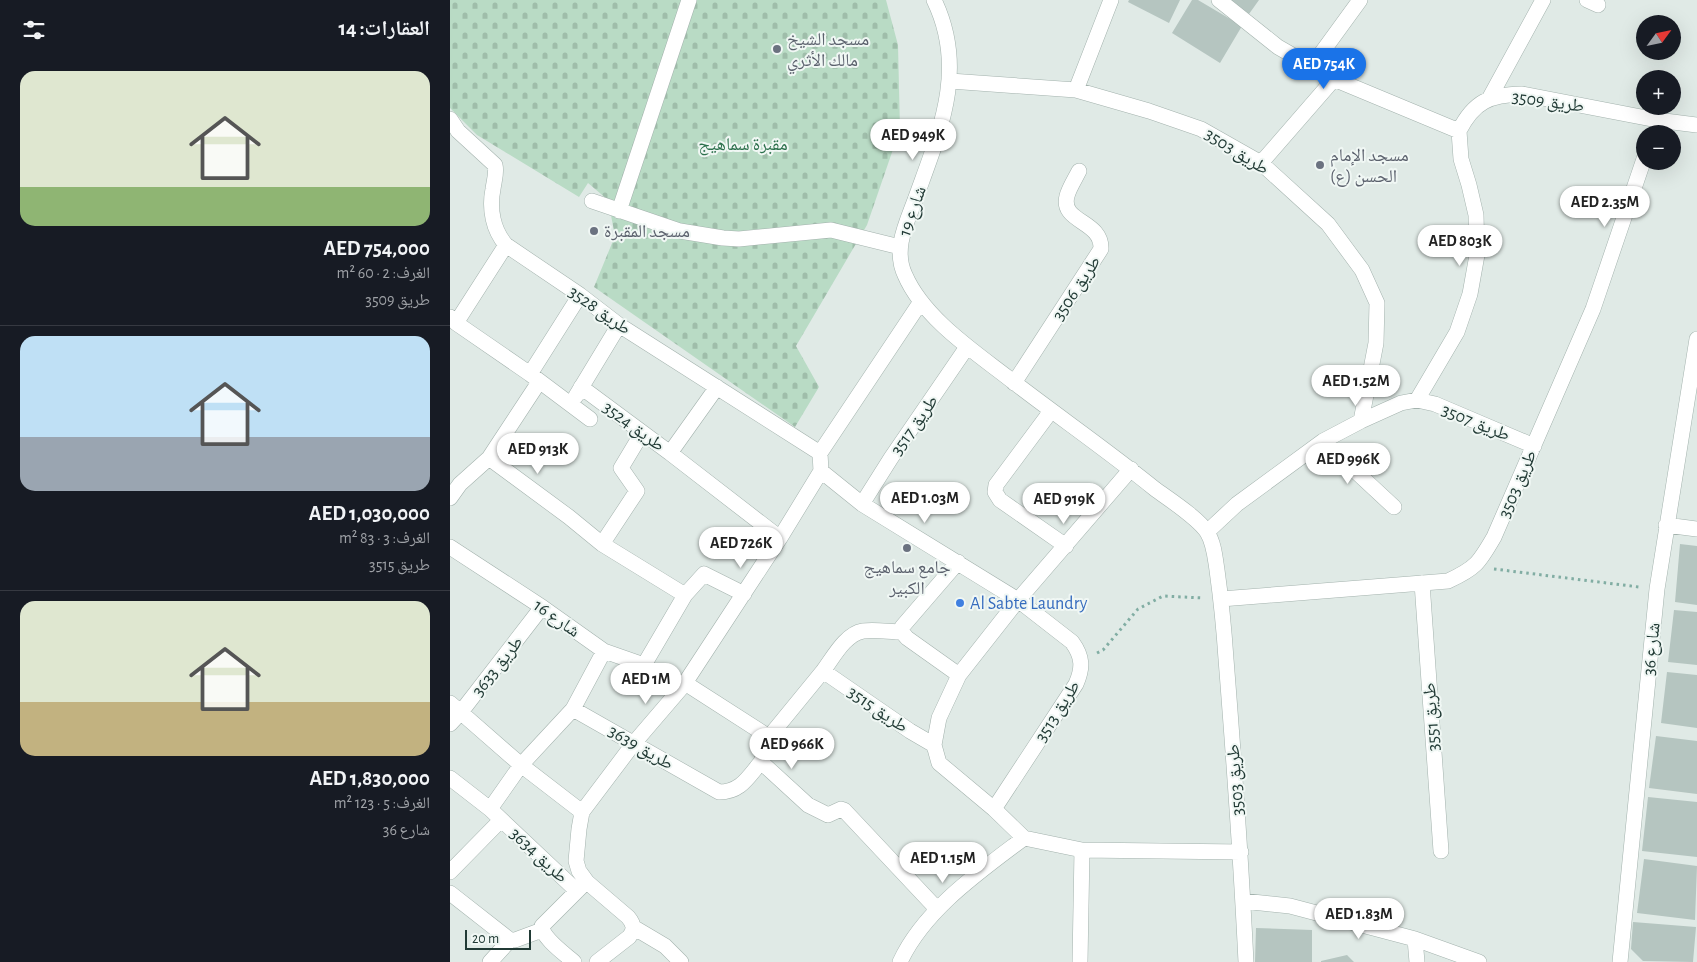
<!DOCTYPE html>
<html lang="ar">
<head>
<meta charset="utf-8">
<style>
  body { margin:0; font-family:"Alegreya Sans","Noto Naskh Arabic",sans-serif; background:#242831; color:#f1f3f6; direction:rtl; height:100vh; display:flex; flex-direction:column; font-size:19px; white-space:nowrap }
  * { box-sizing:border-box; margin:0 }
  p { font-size:16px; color:#9ea1a6 }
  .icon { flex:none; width:28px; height:28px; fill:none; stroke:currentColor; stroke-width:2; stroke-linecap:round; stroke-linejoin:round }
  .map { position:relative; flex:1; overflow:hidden; direction:ltr }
  .details { display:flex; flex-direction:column; background:#171b24; width:450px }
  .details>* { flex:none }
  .needle { width:32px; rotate:57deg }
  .buttons { position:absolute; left:1186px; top:15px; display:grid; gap:10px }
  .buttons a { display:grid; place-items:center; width:45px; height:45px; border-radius:50%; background:#171b24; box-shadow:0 5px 20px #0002; font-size:25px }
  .scale { position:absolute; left:15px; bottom:12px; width:66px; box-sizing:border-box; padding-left:5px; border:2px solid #213a35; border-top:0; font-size:14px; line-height:18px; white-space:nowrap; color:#213a35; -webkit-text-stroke:4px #f0f7f4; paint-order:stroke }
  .price { position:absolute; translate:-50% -42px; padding:0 11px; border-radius:18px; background:#fff; color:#222; font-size:16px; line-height:32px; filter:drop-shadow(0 1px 2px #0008) }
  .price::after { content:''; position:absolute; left:50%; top:30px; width:15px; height:11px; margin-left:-8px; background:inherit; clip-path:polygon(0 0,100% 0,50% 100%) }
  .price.selected { background:#1a73e8; color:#fff }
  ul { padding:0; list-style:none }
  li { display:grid; align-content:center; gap:10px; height:265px; padding:0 20px }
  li+li { border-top:1px solid #363941 }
  li span { display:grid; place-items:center; height:155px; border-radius:15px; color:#555 }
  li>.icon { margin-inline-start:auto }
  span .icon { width:90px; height:90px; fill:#fffc; stroke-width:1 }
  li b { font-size:21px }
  h2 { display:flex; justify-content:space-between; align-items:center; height:60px; padding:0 20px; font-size:21px }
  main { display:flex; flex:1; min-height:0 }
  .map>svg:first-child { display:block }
  .cemetery { fill:url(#cemetery-stones) }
  .building { fill:#b5c5c0 }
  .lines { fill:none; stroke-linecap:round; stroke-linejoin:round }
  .minor-casing { stroke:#a3b2ad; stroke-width:16 }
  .path { stroke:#81ada3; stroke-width:3; stroke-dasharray:2.5 4; stroke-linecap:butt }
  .minor { stroke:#fff; stroke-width:15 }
  .worship-dot { fill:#6b7280; stroke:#f0f7f4; stroke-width:2 }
  .shop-dot { fill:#3f7fe0; stroke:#f0f7f4; stroke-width:2 }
  .labels { text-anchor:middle; stroke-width:4; stroke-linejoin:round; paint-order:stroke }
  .worship-label { font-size:18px; fill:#5b616d; stroke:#f0f7f4; text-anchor:start }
  .street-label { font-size:18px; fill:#213a35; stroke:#f0f7f4 }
  .park-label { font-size:18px; fill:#2c704c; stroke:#f0f7f4 }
  .shop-label { font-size:18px; fill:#366cbe; stroke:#f0f7f4; text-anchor:start }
</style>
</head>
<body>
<main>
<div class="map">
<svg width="1247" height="962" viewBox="0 0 1247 962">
  <defs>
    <pattern id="cemetery-stones" width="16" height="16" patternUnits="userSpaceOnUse" patternTransform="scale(1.25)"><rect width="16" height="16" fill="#b9dbc5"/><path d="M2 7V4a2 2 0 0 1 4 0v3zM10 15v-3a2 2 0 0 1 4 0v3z" fill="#9fbdaa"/></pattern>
  </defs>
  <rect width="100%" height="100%" fill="#e0eae6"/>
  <path class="cemetery" d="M0,0H436L448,45L450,129L417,225L346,346L369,387L345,427L144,287L165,236L158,200L138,183L129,197L27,135L0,108Z"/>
  <path class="building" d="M679,0H730L719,23L678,2Z
    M742,0H748L792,26L770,63L722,33Z
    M779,0H809L799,14Z
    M1230,544L1247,546V605L1225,602Z
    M1224,610L1247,612V665L1218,662Z
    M1217,672L1247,675V728L1211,723Z
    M1206,736L1247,741V794L1199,788Z
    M1198,797L1247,802V857L1192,851Z
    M1194,859L1247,866L1245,920L1187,913Z
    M1183,922L1246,927L1243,962L1193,961L1181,949Z
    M806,928L862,930V962H805Z
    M897,955L904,962H871V961Z"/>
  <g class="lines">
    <defs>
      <path id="minor" d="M484,0C518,70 489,133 465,200C456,224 443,250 455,275C473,317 522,350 557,377C606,415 657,450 705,489C720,500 748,518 757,532C764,543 765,557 767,570C771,599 774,629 776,659C784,760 791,861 796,962
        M769,0L828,47L884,79L1009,131
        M1137,0L1148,5
        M862,66L910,0
        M500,81L626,90L699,111L751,129L811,163L878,224L912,270L927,303L926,343L911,421
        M626,90L661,0
        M1039,99L1093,0
        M0,119L8,131L45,165C47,173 44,181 43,189C39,209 43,230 56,245L130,295L169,325L370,453
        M1009,131C1024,101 1040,95 1072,94L1207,120L1247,125
        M811,163L884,79
        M142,201L230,231L273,238L289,239L381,230L450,247
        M169,211L239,0
        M0,317L6,323L80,374L140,419
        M6,323L56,245
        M80,374L130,295
        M564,383L651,249C652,220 610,223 617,196C619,188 625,179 629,171
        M131,387L220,453L267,387
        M126,396L169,325
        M967,400L1007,332L1020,294L1027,255L1026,215L1019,185L1011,159L1009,131
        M601,411L546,485L545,492L550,500L616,546
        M873,441L944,507
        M220,453L330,538
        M370,453L371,471L412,504L568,600L622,642C633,657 633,668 626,684L544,809
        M370,453L470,303
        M39,458L119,517L152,544L235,595
        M681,469L568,600L509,675L489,718L484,745L489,763L544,809L574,838L632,850L791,852
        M0,498L10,484L39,458L89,382
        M412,504L441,458L517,347
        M1216,525L1247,529
        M757,532L787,504L873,441L911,421L951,403L967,400L985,404L1084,446
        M152,544L187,491L171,468L192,433
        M0,547L92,607L154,651L194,665L232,687L235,683L319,737
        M508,562L452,627V632L457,638L509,675
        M972,583L991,851
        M771,599L998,581C1026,568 1029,563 1044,537L1143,309L1195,156
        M194,665L235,595L254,574L294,594
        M373,671C383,658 395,634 413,631C425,629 440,632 452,632
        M235,683L330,538L371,471
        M0,703L71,765L132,812
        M123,709L269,792C291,792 298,777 311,762
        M0,724L11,712L92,607
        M484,745L460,731L373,671L319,737L311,762L358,805L378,815L391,809L394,810L487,909
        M0,778L40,809L127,891
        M40,809L71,765L123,709L154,651
        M0,872L51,820
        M0,893L60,940H65L92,930
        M793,901L840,906L965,939L1029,962
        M183,927L215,946L231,962
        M965,939L967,962
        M40,962L60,940
        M124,962C115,954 92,938 92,926L134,884
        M147,962L179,937C185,930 184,924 178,917L137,882L129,871L126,861L129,829L132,812L184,743L232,687
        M450,962C474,910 529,872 574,838
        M630,962L632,850
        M1170,962L1207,589L1247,339"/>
    </defs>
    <use href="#minor" class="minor-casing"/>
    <path class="path" d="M1044,569L1189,587
      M647,653L653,650L688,609L713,596L753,598"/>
    <use href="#minor" class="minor"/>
  </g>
  <g class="worship-dot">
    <circle cx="327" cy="49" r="5"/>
    <circle cx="870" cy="165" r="5"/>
    <circle cx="144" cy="231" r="5"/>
    <circle cx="457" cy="548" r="5"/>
  </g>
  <circle class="shop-dot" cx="510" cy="603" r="5"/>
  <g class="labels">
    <g class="worship-label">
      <text x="337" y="45">مسجد الشيخ<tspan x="337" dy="21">مالك الأثري</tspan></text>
      <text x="880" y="161">مسجد الإمام<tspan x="880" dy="21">الحسن (ع)</tspan></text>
      <text x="154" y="237">مسجد المقبرة</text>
      <text x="457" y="573" text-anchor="middle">جامع سماهيج<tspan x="457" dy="21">الكبير</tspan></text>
    </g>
    <g class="street-label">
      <text transform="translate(1098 101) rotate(8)" y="6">طريق 3509</text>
      <text transform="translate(787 151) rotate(32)" y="6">طريق 3503</text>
      <text transform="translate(462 211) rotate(-71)" y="6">شارع 19</text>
      <text transform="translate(626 288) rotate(-57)" y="6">طريق 3506</text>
      <text transform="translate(150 310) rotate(35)" y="6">طريق 3528</text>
      <text transform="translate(1026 422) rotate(22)" y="6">طريق 3507</text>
      <text transform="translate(464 425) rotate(-55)" y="6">طريق 3517</text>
      <text transform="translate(184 426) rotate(36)" y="6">طريق 3524</text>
      <text transform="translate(1067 484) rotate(-67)" y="6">طريق 3503</text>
      <text transform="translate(107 618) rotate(35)" y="6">شارع 16</text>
      <text transform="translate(1201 649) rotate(-84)" y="6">شارع 36</text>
      <text transform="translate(47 666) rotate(-52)" y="6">طريق 3633</text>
      <text transform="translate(428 709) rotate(34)" y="6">طريق 3515</text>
      <text transform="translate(607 711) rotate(-58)" y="6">طريق 3513</text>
      <text transform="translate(981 717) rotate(-94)" y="6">طريق 3551</text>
      <text transform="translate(191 747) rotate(30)" y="6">طريق 3639</text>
      <text transform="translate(785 780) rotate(-94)" y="6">طريق 3503</text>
      <text transform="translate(89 855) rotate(43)" y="6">طريق 3634</text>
    </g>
    <g class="park-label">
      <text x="293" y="150">مقبرة سماهيج</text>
    </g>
    <g class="shop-label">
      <text x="520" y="609">Al Sabte Laundry</text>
    </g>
  </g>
</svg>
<div class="buttons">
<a><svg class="needle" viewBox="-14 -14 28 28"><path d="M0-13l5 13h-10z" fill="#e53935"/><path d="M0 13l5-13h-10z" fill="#9ea1a6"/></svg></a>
<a>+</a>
<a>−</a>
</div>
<div class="scale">20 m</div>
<b class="price selected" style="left:874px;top:90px">AED 754K</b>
<b class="price" style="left:463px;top:161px">AED 949K</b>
<b class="price" style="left:1155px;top:228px">AED 2.35M</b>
<b class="price" style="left:1010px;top:267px">AED 803K</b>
<b class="price" style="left:906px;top:407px">AED 1.52M</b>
<b class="price" style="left:88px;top:475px">AED 913K</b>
<b class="price" style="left:898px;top:485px">AED 996K</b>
<b class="price" style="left:475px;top:524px">AED 1.03M</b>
<b class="price" style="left:614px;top:525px">AED 919K</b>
<b class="price" style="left:291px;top:569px">AED 726K</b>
<b class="price" style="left:196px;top:705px">AED 1M</b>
<b class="price" style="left:342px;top:770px">AED 966K</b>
<b class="price" style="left:493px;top:884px">AED 1.15M</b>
<b class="price" style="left:909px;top:940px">AED 1.83M</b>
</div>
<section class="details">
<h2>العقارات: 14<svg class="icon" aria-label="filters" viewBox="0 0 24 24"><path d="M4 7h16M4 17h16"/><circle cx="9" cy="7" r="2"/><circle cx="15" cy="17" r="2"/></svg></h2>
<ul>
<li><span style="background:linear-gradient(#dfe7d0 75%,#8fb573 0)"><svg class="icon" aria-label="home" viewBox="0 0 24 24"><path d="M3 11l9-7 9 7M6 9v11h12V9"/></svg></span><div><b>AED 754,000</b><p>الغرف: 2 · 60 m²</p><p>طريق 3509</p></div></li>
<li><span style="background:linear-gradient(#bfe0f5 65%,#9aa5b1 0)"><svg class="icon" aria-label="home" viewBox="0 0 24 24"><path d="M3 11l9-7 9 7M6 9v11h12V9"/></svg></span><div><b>AED 1,030,000</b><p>الغرف: 3 · 83 m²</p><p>طريق 3515</p></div></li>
<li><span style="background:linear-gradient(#dfe7d0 65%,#c2b280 0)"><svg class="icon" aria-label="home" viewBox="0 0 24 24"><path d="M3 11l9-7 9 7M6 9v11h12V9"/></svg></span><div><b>AED 1,830,000</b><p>الغرف: 5 · 123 m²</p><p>شارع 36</p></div></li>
</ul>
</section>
</main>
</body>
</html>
